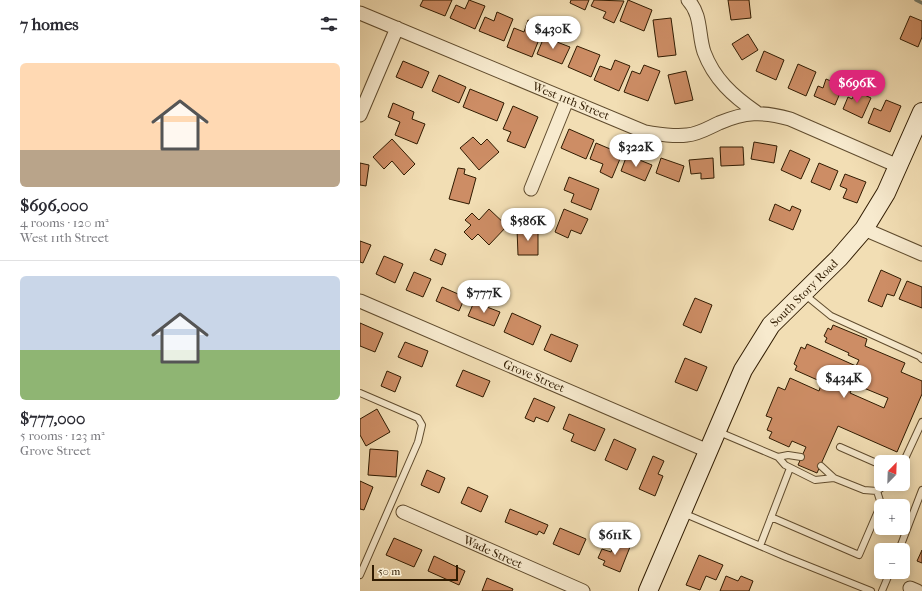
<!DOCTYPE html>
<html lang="en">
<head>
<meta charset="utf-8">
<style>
  body { margin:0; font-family:"IM FELL French Canon",serif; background:#f7f7f7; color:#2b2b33; height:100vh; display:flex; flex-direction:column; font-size:15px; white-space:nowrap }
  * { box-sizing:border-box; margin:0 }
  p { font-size:13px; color:#7c7c81 }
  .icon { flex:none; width:22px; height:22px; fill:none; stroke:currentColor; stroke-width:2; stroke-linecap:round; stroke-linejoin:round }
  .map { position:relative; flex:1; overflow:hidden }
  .side { display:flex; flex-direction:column; background:#fff; width:360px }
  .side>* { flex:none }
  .needle { width:26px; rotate:23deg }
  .buttons { position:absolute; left:514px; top:455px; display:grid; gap:8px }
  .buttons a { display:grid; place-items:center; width:36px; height:36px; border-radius:6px; background:#fff; box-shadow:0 2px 10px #0003; font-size:20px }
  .scale { position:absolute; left:12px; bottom:10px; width:86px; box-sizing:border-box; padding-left:4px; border:2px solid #301b01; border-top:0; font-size:11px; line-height:14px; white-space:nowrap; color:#301b01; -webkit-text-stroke:3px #f7eace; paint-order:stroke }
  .price { position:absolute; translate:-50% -34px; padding:0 9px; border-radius:14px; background:#fff; color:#222; font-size:13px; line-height:26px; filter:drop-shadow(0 1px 2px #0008) }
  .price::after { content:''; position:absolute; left:50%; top:24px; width:12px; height:9px; margin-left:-6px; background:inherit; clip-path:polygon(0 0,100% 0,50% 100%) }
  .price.active { background:#db2777; color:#fff }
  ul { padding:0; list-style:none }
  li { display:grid; align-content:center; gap:8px; height:212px; padding:0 20px }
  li+li { border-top:1px solid #e1e1e2 }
  li span { display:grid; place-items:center; height:124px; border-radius:6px; color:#555 }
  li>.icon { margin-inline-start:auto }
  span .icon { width:72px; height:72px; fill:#fffc; stroke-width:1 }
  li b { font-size:17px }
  h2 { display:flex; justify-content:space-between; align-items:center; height:48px; padding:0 20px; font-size:17px }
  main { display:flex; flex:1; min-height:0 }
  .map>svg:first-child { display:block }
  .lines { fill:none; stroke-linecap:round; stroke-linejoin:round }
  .stream { stroke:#717b6c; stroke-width:3.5 }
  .building { fill:#cd8d65; stroke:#301b01; fill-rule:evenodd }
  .lane-casing { stroke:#604c2e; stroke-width:8 }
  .street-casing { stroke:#604c2e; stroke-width:15 }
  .secondary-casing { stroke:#301b01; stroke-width:20 }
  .lane { stroke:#f7eace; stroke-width:6 }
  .street { stroke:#f7eace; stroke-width:13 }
  .secondary { stroke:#f7eace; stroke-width:18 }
  .labels { text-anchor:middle; stroke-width:3; stroke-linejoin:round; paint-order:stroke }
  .street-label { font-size:12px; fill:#301b01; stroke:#f7eace }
</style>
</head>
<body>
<main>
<section class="side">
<h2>7 homes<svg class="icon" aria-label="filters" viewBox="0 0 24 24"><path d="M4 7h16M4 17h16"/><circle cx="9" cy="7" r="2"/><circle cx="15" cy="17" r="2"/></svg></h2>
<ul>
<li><span style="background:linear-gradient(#ffd9b3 70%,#b9a48a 0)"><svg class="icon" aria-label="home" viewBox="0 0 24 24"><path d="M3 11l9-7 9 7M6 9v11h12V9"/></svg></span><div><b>$696,000</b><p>4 rooms · 120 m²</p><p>West 11th Street</p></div></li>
<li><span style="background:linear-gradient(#c9d6e8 60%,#8fb573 0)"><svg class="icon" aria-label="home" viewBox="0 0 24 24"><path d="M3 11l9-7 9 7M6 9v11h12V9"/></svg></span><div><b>$777,000</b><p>5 rooms · 123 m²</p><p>Grove Street</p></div></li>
</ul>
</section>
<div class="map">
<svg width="562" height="591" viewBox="0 0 562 591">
  <rect width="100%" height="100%" fill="#f2deb4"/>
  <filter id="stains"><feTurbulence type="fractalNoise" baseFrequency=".005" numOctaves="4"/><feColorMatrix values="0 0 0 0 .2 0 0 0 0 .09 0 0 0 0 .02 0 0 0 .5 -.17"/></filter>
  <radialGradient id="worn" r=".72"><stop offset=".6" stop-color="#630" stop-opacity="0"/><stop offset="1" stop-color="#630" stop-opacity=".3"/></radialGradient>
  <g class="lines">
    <path class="stream" d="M556,0L562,3"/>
  </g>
  <path class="building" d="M63,0H92L85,16L60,6Z
    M109,0L125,6L115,29L90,18L96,5L105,9Z
    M211,0H229L225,10L210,3Z
    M234,0L264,1L254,23L243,18L246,12L231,6Z
    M268,0L292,10L284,31L260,21Z
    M368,0H389L391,18L371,20Z
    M137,12L153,19L144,41L119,31L125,17L134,21Z
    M550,16L562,21V37L558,47L540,39Z
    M311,18L316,55L298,57L293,20Z
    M168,20L184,27L172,57L147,47L154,28L164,32Z
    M388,34L398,50L382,60L372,44Z
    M184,37L210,47L202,64L177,54Z
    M217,46L240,55L231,77L208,67Z
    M404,51L424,60L416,80L396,71Z
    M255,60L270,66L259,91L234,80L240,66L251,70Z
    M43,61L69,72L62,88L36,77Z
    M438,64L456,72L446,96L428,88Z
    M284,65L300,71L288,101L264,92L272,71L280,74Z
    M326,71L333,100L315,104L308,75Z
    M79,75L106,87L99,103L72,91Z
    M466,79L483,86L475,105L454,96L458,86L463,88Z
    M110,89L144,103L137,121L103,107Z
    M496,91L511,98L502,118L483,109L488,97L492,99Z
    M526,100L541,106L530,132L508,123L514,108L521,111Z
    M33,103L54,112L52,119L65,124L57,144L35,135L40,122L28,117Z
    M153,106L178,117L165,148L147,141L151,132L143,129Z
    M209,129L234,140L226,159L201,148Z
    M113,137L121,145L127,139L139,152L119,170L100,148Z
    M32,139L55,164L44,175L32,161L24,169L13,157Z
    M394,142L417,146L414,163L391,159Z
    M236,143L262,154L252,178L240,172L243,164L230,159Z
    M360,147H383L384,165L361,166Z
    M430,150L450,159L441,179L421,170Z
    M267,155L292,165L285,181L261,171Z
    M301,158L324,166L319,182L296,173Z
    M353,158L354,178L341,179V173L331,174L329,160Z
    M0,163L9,165L6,186L0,185Z
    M459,163L478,171L470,190L451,182Z
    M98,168L105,169L104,174L116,178L109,204L89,199Z
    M485,174L506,182L497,203L483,198L487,189L480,186Z
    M209,177L239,189L231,210L211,202L214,194L204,190Z
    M415,204L430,211L432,206L441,210L433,230L409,220Z
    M129,209L147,226L129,245L118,234L112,240L104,232L111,225L105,220L112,213L119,220Z
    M204,209L228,219L221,234L211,230L208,238L195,232Z
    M157,229H178V255H158Z
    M0,241L11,245L3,263L0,262Z
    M75,249L86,254L82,265L70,260Z
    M24,256L43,264L35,283L16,274Z
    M521,270L541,279L534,296L527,294L522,307L508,301Z
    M54,272L71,279L63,297L46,290Z
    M547,281L562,287V308L539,299Z
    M82,287L105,297L99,311L76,301Z
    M335,298L352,305L341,333L323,325Z
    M114,302L140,312L134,326L108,316Z
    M152,313L181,326L173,345L144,332Z
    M0,323L23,333L15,352L0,346Z
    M473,325L507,339L505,346L545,363L541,372L562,381V394L537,452L478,426L457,473L438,465L446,447L432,441L429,447L409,438L412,432L407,430L412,418L406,416L418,387L425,390L430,378L459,391L462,382L435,370L437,366L434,364L441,347L445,349L447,344L496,366L499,360L488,355L489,353L465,342L467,338L464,336L468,328L471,330ZM494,384L528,398L524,408L490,393Z
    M191,334L218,345L211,362L184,350Z
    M45,342L68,351L62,367L38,357Z
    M325,358L347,367L337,391L315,382Z
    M103,370L130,381L123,397L96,386Z
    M27,371L41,377L35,392L21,386Z
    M174,398L195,407L188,422L176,417L174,422L165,418Z
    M17,409L30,432L6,446L0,435V419Z
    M209,414L245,429L235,451L211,441L214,434L203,429Z
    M254,439L276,449L267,470L245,460Z
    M10,449L38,451L36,477L8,475Z
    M293,456L304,461L298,474L303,476L295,496L279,489Z
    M67,470L85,478L79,493L61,485Z
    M0,481L13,487L4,510L0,509Z
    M108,487L128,496L121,512L101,503Z
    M150,509L188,525L184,534L179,531L177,535L145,522Z
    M200,528L226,539L219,555L193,544Z
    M34,538L62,550L54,567L26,555Z
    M255,541L270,547L260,572L243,565L245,561L238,558L242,549L251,552Z
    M562,550V563L557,561Z
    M339,555L363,565L356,580L346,576L340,590L326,585Z
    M74,556L105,571L99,585L68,571Z
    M366,576L378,581L381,576L393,581L389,591H360Z
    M127,578L153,589L152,591H122Z"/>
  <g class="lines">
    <defs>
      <path id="lane" d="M444,294L471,316L559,356L562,359
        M0,393L58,418L62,425L58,442L0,575
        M359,432L418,457L425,465L455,480L474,478L504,490L517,491L527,484
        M480,447L521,465
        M418,457L428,455L441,457
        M543,463L562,422
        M461,466L474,478
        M323,513L426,557L511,591
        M411,517L499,555L521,504L517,491
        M400,546L430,468
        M539,550L562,490
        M522,591L530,572"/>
      <path id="street" d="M328,0C342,15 338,34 344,52C354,79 373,96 396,112
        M0,13L285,132C299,134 313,137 327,135C339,134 348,128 359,123C385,112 402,111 430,119L538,166
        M0,115L37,28
        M171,189L207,100
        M504,229L562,254
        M0,301L348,451
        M43,512L223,591
        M550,588L557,591"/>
      <path id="secondary" d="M288,591L383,370L411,325L479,258L504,229L526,193L562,112"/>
    </defs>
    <use href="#lane" class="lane-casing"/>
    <use href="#street" class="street-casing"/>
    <use href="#secondary" class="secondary-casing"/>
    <use href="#lane" class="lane"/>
    <use href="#street" class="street"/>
    <use href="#secondary" class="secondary"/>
  </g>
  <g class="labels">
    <g class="street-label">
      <text transform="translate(211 101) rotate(22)" y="4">West 11th Street</text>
      <text transform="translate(444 293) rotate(-45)" y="4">South Story Road</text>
      <text transform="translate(174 376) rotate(23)" y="4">Grove Street</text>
      <text transform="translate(133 552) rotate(24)" y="4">Wade Street</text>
    </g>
  </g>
  <rect width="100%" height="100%" filter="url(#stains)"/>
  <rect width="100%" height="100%" fill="url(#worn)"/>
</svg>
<div class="buttons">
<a><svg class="needle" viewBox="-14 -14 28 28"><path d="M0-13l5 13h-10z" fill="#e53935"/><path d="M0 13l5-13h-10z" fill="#7c7c81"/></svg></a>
<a>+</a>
<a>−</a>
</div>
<div class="scale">50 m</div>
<b class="price" style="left:193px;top:50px">$430K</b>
<b class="price active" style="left:497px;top:104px">$696K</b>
<b class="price" style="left:276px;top:168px">$322K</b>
<b class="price" style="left:168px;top:242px">$586K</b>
<b class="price" style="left:124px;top:314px">$777K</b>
<b class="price" style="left:484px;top:399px">$434K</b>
<b class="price" style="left:255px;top:556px">$611K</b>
</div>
</main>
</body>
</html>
